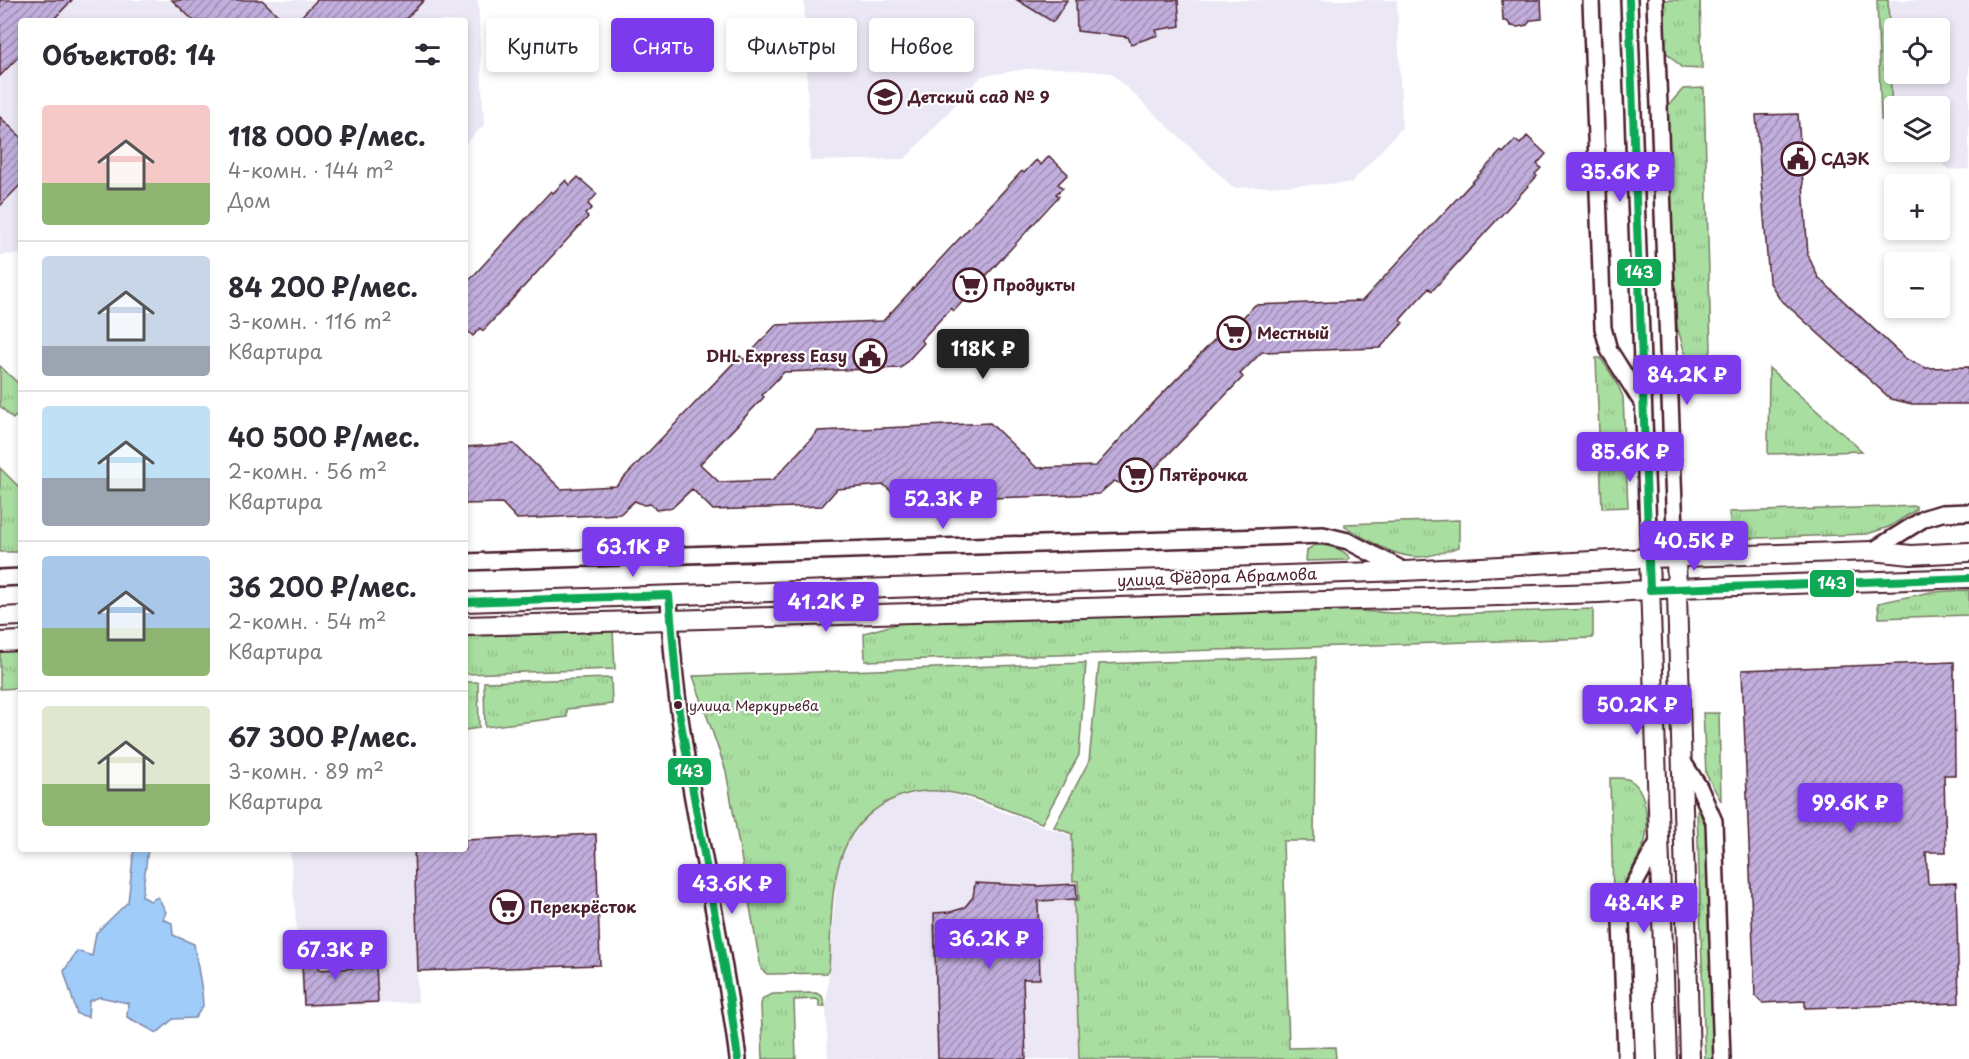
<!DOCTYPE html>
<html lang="ru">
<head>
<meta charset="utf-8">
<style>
  body { margin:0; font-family:"Playpen Sans",sans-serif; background:#f2f2f3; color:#2b2b33; height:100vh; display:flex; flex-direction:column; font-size:22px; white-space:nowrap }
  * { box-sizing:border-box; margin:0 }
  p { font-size:20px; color:#7c7c81 }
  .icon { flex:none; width:33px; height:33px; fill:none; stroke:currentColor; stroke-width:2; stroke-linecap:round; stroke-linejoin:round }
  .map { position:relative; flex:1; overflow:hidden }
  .drawer { position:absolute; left:18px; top:18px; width:450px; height:834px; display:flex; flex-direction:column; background:#fff; border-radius:6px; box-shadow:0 3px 9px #0003 }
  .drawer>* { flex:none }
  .hud { position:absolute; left:486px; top:18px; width:570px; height:54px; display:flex; gap:12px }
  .fabs { position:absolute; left:1884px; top:18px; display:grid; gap:12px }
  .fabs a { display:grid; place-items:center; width:66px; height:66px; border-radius:6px; background:#fff; box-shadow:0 3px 9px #0003; font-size:30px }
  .price { position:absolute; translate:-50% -51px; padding:0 14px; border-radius:6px; background:#7c3aed; color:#fff; font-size:20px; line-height:39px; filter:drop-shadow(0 2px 3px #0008) }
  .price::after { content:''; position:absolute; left:50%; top:36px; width:18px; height:14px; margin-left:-9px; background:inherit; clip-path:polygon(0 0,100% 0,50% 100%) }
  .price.on { background:#222; color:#fff }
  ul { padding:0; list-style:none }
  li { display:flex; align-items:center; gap:18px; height:150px; padding:0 24px }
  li+li { border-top:2px solid #e1e1e2 }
  li span { display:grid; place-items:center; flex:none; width:168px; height:120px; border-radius:6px; color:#555 }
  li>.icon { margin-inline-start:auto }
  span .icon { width:72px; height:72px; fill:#fffc; stroke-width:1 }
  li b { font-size:26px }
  h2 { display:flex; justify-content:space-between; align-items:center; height:72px; padding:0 24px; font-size:26px }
  .chip { padding:0 21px; border-radius:6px; background:#fff; box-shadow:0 3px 9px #0003; font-size:21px; line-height:54px }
  .chip.on { background:#7c3aed; color:#fff }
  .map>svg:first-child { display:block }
  .built { fill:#ece7f5; fill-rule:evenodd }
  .grass { fill:url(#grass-tufts); stroke:#7a7e66; stroke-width:1.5 }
  .water { fill:#9fccf9; stroke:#7d87a7; stroke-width:1.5 }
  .building { fill:url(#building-hatch); stroke:#4a1f2b; stroke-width:1.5 }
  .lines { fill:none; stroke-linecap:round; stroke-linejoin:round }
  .minor-casing { stroke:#4a1f2b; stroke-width:20 }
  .tertiary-casing { stroke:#4a1f2b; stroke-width:22 }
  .minor { stroke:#fff; stroke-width:15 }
  .tertiary { stroke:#fff; stroke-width:18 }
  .bus-1-casing { stroke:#fff; stroke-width:12 }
  .bus-1 { stroke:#10a855; stroke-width:8 }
  .bus-dot { fill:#4a1f2b; stroke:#fff; stroke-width:2 }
  .labels { text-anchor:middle; stroke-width:4.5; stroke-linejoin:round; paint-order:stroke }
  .bus-label { font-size:14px; fill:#4a1f2b; stroke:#fff; text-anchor:start }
  .poi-label { font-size:16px; font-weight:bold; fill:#4a1f2b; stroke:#fff; text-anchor:start }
  .street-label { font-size:16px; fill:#4a1f2b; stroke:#fff }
  .line-badge { stroke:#fff; stroke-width:2 }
  .badge-label { font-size:16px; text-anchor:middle; font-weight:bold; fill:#fff }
</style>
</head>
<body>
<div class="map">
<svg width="1969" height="1059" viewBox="0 0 1969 1059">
  <defs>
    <pattern id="grass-tufts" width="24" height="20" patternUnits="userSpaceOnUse" patternTransform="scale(1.5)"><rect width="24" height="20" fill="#a9dea1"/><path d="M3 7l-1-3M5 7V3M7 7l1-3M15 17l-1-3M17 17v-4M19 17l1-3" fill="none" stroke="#93be8b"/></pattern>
    <pattern id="building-hatch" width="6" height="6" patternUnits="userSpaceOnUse" patternTransform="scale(1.5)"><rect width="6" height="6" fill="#c1aedd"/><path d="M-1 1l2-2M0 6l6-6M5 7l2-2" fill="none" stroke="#9f8db3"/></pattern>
  </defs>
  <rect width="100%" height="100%" fill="#fff"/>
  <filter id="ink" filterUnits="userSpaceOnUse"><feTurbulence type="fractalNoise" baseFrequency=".0167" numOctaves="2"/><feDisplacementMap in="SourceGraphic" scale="12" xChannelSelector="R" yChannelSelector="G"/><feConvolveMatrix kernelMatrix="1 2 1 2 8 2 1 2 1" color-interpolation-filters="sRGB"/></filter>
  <g filter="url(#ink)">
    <path class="built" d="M0,0H478L484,125L465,144V21H21V254L0,255Z
      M804,0H1397L1402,128L1351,183L1234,188L1111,73L1057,68L1026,69L982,76L905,159L810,161Z
      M1888,0H1969V169L1949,170L1929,152H1940V106H1894V121L1892,119ZM1940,28V74H1894V28Z
      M936,791L953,794L1071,836L1078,1059H828L826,1006L837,873L843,851L864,820L879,808L898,798L917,793Z
      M290,849H413L418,1002L303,1007Z"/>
    <path class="grass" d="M1664,0H1700L1702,69L1682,68L1666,52Z
      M1877,0H1888L1892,119L1881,120Z
      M1704,88L1711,351C1705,361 1700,364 1688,364L1677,326L1667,107L1683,89Z
      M1596,358H1601L1617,383L1623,397L1628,507L1602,508Z
      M0,366L21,386V411L13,419L0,406Z
      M1769,368L1862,451L1768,454Z
      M0,468L21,489V552H0Z
      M1916,506V510L1889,527L1867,534L1731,539L1729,512Z
      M1459,520V547C1446,551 1431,557 1418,557C1392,557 1366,538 1345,527V524Z
      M1315,545C1328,545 1342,548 1350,558L1347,560L1306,561L1307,550Z
      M1969,590V615L1879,618L1878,603L1931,592Z
      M1329,609L1423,615L1593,609V638L865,661L864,633L904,622Z
      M613,631L615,669L465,674V636Z
      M21,650V688L0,689V651Z
      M1316,657L1314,841H1283L1289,1048L1335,1047L1336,1059H1079L1074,901L1079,900L1078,881H1073L1072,834L1054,827L1089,761L1099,664Z
      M1086,663L1079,755L1042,823C1013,813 967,792 938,791C921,790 903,794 889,801C825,834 833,906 829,968L827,973L771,974H767L761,969L726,771L693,676Z
      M611,678L612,704L567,709V717L485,727L484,682Z
      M465,682H478L479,728L465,730Z
      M1703,713H1719L1721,801L1706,774Z
      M1610,778C1618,778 1626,777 1633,782C1647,793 1650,828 1644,844C1638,861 1626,878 1618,894H1613Z
      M1697,810H1699L1707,831L1715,1059H1705Z
      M816,993L822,996L825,1006L819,1007V1001L816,999L794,1000L796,1059H763L761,1004L763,998L773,994Z"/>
    <path class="water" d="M134,849H148L142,896L150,901L158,897L166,912L163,919L172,923L173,935L194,944L202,991L203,1006L195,1018L173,1019L157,1033L127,1017L128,1003L100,997L89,1001L88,1017L77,1014L64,971L77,951L92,956L96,933L128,902Z"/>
    <path class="building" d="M0,0H72L52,21H21V54L0,76Z
      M172,0H262L284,21H194Z
      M317,0H424L404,21H297Z
      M1017,0H1067L1053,22Z
      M1076,0H1178L1180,26L1156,30L1158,35L1131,44L1128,37L1077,31Z
      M1502,0H1541L1542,19L1531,20L1527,25L1518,27L1511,26L1507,21H1503Z
      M1798,114L1808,255L1818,277L1906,359L1926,368L1969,367V404H1912L1891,399L1779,298L1769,281L1756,115Z
      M0,117L21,137V184L0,206Z
      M1527,136L1546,154L1537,164L1541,168L1535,174L1537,176L1432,291L1429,288L1415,303L1400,320L1403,323L1380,348L1262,352L1240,374L1243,377L1135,489L1130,484H1122L1114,481L1099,494L993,498L977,482L929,484L906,505L884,485L837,489L822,506L713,510L692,489L672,508L656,510L651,504L644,505L635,501L620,514L517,519L502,503L465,504V447L514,444L561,489L616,486L740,356L744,360L776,325L883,321L1022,171L1024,173L1036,160L1041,165L1049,156L1068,174L1058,184L1063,188L1056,194L1059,196L954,311L951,308L921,340L924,343L901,368L784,372L762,395L764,397L700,464L719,482L773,480L818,431L990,423L1037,468L1096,466L1138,419L1218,336L1222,339L1255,305L1362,301L1501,151L1503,153L1515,140L1520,144Z
      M578,177L597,194L588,204L592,208L585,214L588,217L483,331L480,328L473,336L465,329V285L551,191L553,193L566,180L570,185Z
      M1954,662L1955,775H1944L1946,852H1926L1928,884L1956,883L1959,1003L1805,1008V1001L1762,1003L1755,996L1742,670Z
      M596,834L600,965L418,971L414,849H465V840Z
      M975,883L1037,886L1076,884L1077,899L1038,901L1040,979H1023L1026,1059H938L934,913L950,912L964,908L973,897Z
      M301,940H318L319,970L376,967L378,1002L304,1005Z"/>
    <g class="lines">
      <defs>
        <path id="minor" d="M1591,0L1603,328L1609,350L1643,404
          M1629,0L1649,558
          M1655,0L1676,558
          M1872,551L1925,518L1942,513L1969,512
          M465,562L1323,535L1348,541L1405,571
          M0,578L21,577
          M669,595C674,752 719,904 738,1059
          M1683,762L1699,787L1714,821L1722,1059
          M1626,1059L1621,922L1626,900L1659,840"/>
        <path id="tertiary" d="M1649,558L1667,1059
          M1676,558L1690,1059
          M465,602L1405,571L1649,558L1872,551L1911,555L1969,552
          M0,617L21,616
          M465,626L1599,593L1677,588L1969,578
          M0,642L21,641"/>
      </defs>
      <use href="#minor" class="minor-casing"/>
      <use href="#tertiary" class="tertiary-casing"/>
      <use href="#minor" class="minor"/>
      <use href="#tertiary" class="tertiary"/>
      <defs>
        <path id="bus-1" d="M1629,0L1650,590L1969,578
          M465,602L669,595L679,712L730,1001L738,1059"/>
      </defs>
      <use href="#bus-1" class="bus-1-casing"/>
      <use href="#bus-1" class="bus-1"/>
    </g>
  </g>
  <defs>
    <symbol id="school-ring" viewBox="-11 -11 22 22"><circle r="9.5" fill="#fff" stroke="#4a1f2b" stroke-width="1.5"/><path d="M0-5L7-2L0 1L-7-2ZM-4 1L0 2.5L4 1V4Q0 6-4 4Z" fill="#4a1f2b"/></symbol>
    <symbol id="civic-ring" viewBox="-11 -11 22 22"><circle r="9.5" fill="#fff" stroke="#4a1f2b" stroke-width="1.5"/><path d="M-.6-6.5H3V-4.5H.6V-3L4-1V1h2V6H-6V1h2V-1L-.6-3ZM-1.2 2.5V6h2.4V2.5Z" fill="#4a1f2b"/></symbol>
    <symbol id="supermarket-ring" viewBox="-11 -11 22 22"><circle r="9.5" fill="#fff" stroke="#4a1f2b" stroke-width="1.5"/><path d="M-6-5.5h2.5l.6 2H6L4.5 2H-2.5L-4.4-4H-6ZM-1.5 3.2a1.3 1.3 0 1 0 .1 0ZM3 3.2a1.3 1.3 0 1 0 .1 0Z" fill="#4a1f2b"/></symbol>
  </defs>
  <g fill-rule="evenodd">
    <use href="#school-ring" x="866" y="78" width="38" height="38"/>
    <use href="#civic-ring" x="1779" y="140" width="38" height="38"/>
    <use href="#supermarket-ring" x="951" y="266" width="38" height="38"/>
    <use href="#supermarket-ring" x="1215" y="314" width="38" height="38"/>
    <use href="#civic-ring" x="851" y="337" width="38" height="38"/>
    <use href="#supermarket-ring" x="1117" y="456" width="38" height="38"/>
    <use href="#supermarket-ring" x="488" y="888" width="38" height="38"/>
  </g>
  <circle class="bus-dot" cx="678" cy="705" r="5"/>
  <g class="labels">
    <g class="bus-label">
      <text x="689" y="711">улица Меркурьева</text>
    </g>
    <g class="poi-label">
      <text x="908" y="103">Детский сад № 9</text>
      <text x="1821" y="165">СДЭК</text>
      <text x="993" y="291">Продукты</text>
      <text x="1257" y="339">Местный</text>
      <text x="847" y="362" text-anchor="end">DHL Express Easy</text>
      <text x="1159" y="481">Пятёрочка</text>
      <text x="530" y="913">Перекрёсток</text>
    </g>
    <g class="street-label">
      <text transform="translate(1217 577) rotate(-2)" y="6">улица Фёдора Абрамова</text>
    </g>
  </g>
  <g class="line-badge">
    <rect x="1616" y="258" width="46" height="29" rx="6" fill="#10a855"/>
    <rect x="1809" y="569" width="46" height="29" rx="6" fill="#10a855"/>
    <rect x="667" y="757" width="45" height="29" rx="6" fill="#10a855"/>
  </g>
  <g class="badge-label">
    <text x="1639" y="278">143</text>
    <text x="1832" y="589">143</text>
    <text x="689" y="777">143</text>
  </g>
</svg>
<div class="fabs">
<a><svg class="icon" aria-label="locate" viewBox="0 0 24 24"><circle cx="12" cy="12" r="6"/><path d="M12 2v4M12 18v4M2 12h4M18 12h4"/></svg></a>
<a><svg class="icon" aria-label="layers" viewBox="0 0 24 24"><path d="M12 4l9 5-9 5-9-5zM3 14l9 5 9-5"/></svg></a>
<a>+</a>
<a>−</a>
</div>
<b class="price" style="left:1620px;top:203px">35.6K ₽</b>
<b class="price on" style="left:983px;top:380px">118K ₽</b>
<b class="price" style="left:1687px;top:406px">84.2K ₽</b>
<b class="price" style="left:1630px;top:483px">85.6K ₽</b>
<b class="price" style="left:943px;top:530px">52.3K ₽</b>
<b class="price" style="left:1694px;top:572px">40.5K ₽</b>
<b class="price" style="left:633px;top:578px">63.1K ₽</b>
<b class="price" style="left:826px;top:633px">41.2K ₽</b>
<b class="price" style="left:1637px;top:736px">50.2K ₽</b>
<b class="price" style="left:1850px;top:834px">99.6K ₽</b>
<b class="price" style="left:732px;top:915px">43.6K ₽</b>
<b class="price" style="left:1644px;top:934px">48.4K ₽</b>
<b class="price" style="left:989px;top:970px">36.2K ₽</b>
<b class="price" style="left:335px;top:981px">67.3K ₽</b>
<div class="hud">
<a class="chip">Купить</a>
<a class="chip on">Снять</a>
<a class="chip">Фильтры</a>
<a class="chip">Новое</a>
</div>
<section class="drawer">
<h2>Объектов: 14<svg class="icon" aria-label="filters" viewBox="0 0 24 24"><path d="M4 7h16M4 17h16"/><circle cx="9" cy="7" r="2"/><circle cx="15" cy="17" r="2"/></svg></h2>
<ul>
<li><span style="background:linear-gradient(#f6c9c9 65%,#8fb573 0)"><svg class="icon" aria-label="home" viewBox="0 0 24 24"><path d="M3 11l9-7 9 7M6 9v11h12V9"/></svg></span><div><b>118 000 ₽/мес.</b><p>4-комн. · 144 m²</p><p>Дом</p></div></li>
<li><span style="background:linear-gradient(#c9d6e8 75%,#9aa5b1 0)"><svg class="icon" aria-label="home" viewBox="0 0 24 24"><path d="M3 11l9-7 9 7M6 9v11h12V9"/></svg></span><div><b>84 200 ₽/мес.</b><p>3-комн. · 116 m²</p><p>Квартира</p></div></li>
<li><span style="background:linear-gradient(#bfe0f5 60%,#9aa5b1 0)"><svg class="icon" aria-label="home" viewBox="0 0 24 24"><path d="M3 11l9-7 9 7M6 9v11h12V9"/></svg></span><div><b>40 500 ₽/мес.</b><p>2-комн. · 56 m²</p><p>Квартира</p></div></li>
<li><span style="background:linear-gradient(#a9c7e8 60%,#8fb573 0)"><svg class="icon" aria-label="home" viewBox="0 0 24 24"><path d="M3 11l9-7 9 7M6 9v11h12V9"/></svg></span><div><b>36 200 ₽/мес.</b><p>2-комн. · 54 m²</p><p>Квартира</p></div></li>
<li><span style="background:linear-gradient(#dfe7d0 65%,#8fb573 0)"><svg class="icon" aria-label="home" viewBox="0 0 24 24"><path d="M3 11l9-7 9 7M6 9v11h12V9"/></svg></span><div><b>67 300 ₽/мес.</b><p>3-комн. · 89 m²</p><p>Квартира</p></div></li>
</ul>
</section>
</div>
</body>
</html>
